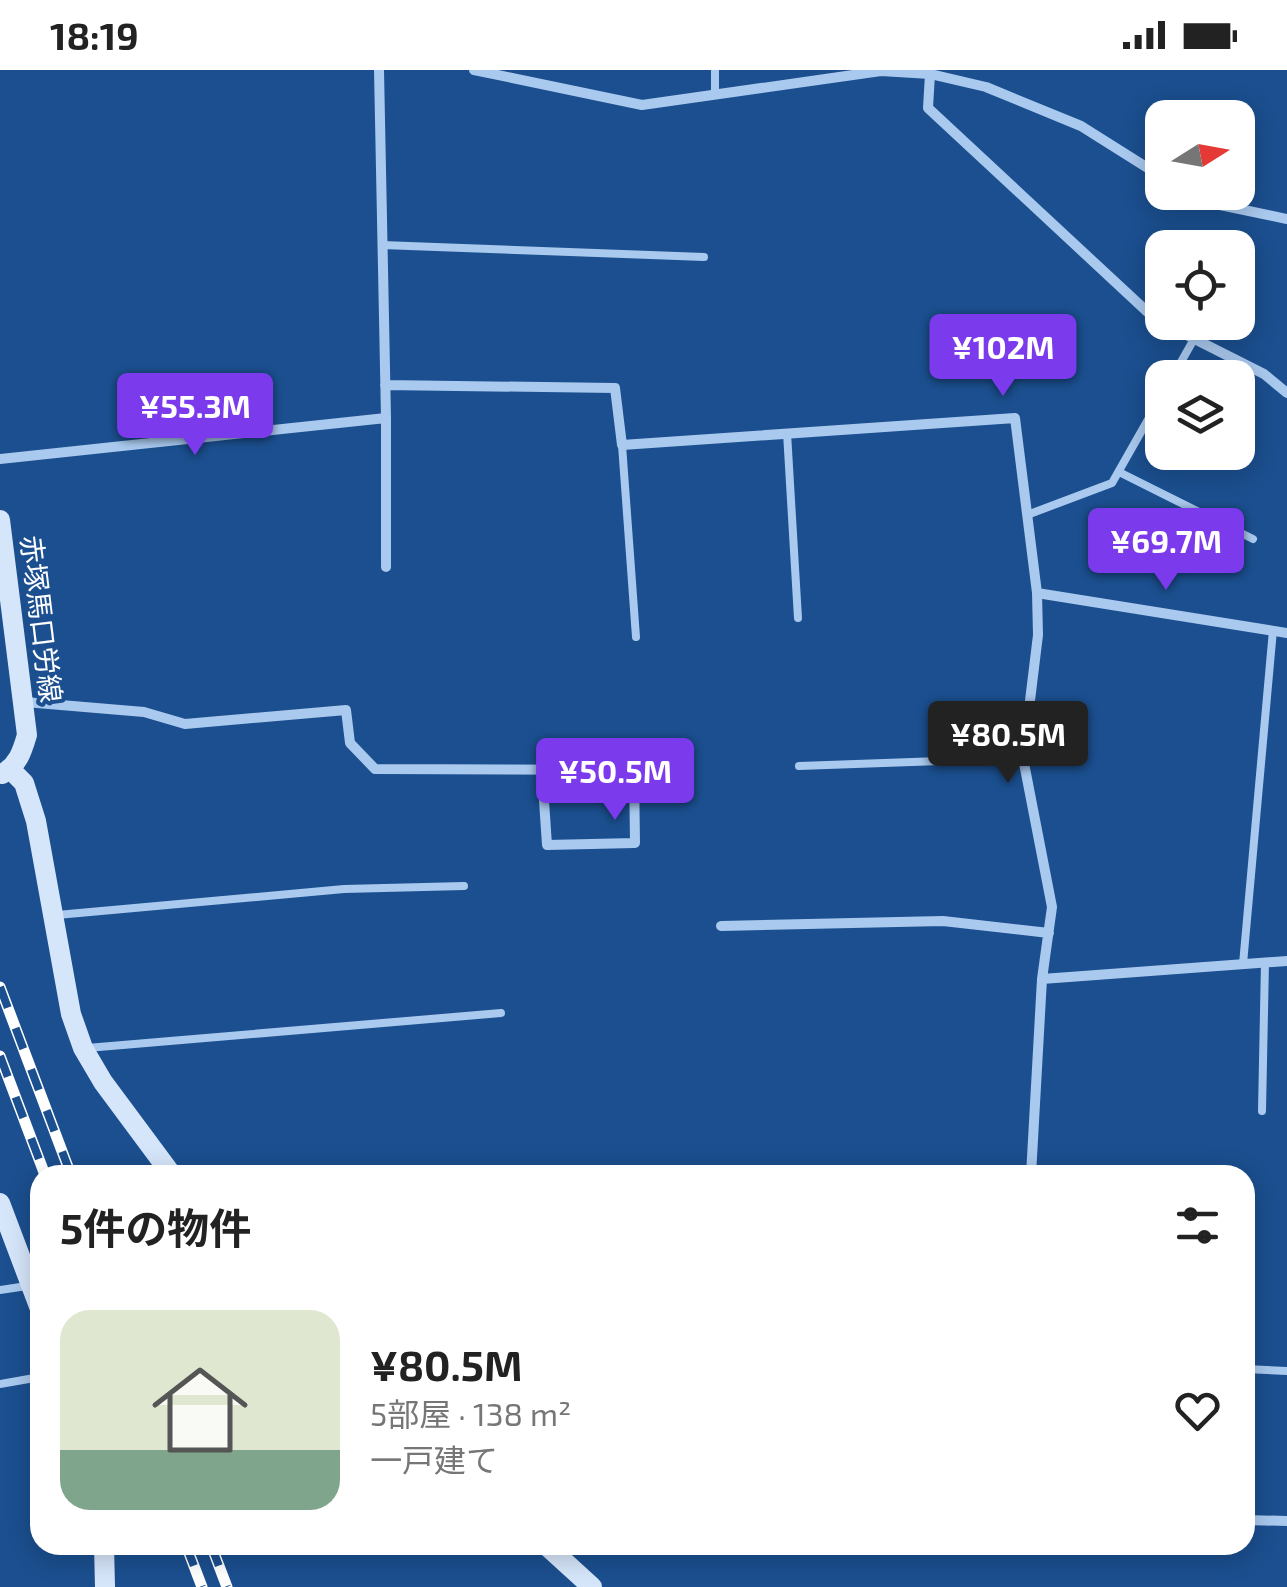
<!DOCTYPE html>
<html lang="ja">
<head>
<meta charset="utf-8">
<style>
  body { margin:0; font-family:"Exo 2","Noto Sans JP",sans-serif; background:#f6f6f6; color:#222; height:100vh; display:flex; flex-direction:column; font-size:38px; white-space:nowrap }
  * { box-sizing:border-box; margin:0 }
  p { font-size:32px; color:#767676 }
  .icon { flex:none; width:55px; height:55px; fill:none; stroke:currentColor; stroke-width:2; stroke-linecap:round; stroke-linejoin:round }
  .map { position:relative; flex:1; overflow:hidden }
  .details { position:absolute; left:30px; top:1095px; width:1225px; height:390px; display:flex; flex-direction:column; background:#fff; border-radius:30px; box-shadow:0 5px 25px #0003 }
  .details>* { flex:none }
  .needle { width:65px; rotate:79deg }
  .controls { position:absolute; left:1145px; top:30px; display:grid; gap:20px }
  .controls a { display:grid; place-items:center; width:110px; height:110px; border-radius:20px; background:#fff; box-shadow:0 5px 25px #0003; font-size:50px }
  .price { position:absolute; translate:-50% -85px; padding:0 22px; border-radius:10px; background:#7c3aed; color:#fff; font-size:32px; line-height:65px; filter:drop-shadow(0 2px 5px #0008) }
  .price::after { content:''; position:absolute; left:50%; top:60px; width:30px; height:22px; margin-left:-15px; background:inherit; clip-path:polygon(0 0,100% 0,50% 100%) }
  .price.active { background:#222; color:#fff }
  ul { padding:0; list-style:none }
  li { display:flex; align-items:center; gap:30px; height:250px; padding:0 30px }
  li span { display:grid; place-items:center; flex:none; width:280px; height:200px; border-radius:30px; color:#555 }
  li>.icon { margin-inline-start:auto }
  span .icon { width:120px; height:120px; fill:#fffc; stroke-width:1 }
  li b { font-size:42px }
  h2 { display:flex; justify-content:space-between; align-items:center; height:120px; padding:0 30px; font-size:42px }
  .status { display:flex; justify-content:space-between; align-items:center; height:70px; padding:0 50px; background:#fff; direction:ltr }
  .status svg { height:28px; fill:currentColor }
  .map>svg:first-child { display:block }
  .lines { fill:none; stroke-linecap:round; stroke-linejoin:round }
  .lane { stroke:#a9c9ee; stroke-width:8 }
  .street { stroke:#a9c9ee; stroke-width:10 }
  .secondary { stroke:#d6e6fa; stroke-width:20 }
  .rail-casing { stroke:#fff; stroke-width:11 }
  .rail { stroke:#1b4f8f; stroke-width:8; stroke-dasharray:22; stroke-linecap:butt }
  .labels { text-anchor:middle; stroke-width:8; stroke-linejoin:round; paint-order:stroke }
  .street-label { font-size:28px; fill:#fff; stroke:#1b4f8f }
</style>
</head>
<body>
<div class="status"><b>18:19</b><svg viewBox="0 0 49 12"><path d="M0 12V9h3v3zM5 12V6h3v6zM10 12V3h3v9zM15 12V0h3v12zM26 1h20v11H26zM47 4h2v5h-2z"/></svg></div>
<div class="map">
<svg width="1287" height="1517" viewBox="0 0 1287 1517">
  <rect width="100%" height="100%" fill="#1b4f8f"/>
  <g class="lines">
    <path class="lane" d="M715,0V25
      M382,175L704,187
      M1172,308L1194,269
      M787,363L798,548
      M622,375L636,567
      M1119,402L1253,469
      M1027,445L1112,413L1162,325
      M799,696L1023,688
      M57,845L344,819L464,816
      M1243,894L1273,560
      M87,978L501,943
      M1262,1041L1265,892
      M0,1220L27,1216
      M1245,1299L1287,1301
      M0,1314L40,1307"/>
    <path class="street" d="M379,0L386,348V497
      M474,0L642,35L881,1L930,4L986,17L1081,56L1162,107
      M930,4L928,38L1155,249L1264,304L1287,323
      M1188,122L1201,131L1287,149
      M385,315L615,318L622,375L1015,348L1037,523L1038,565L1023,688L1052,837L1042,909L1031,1105
      M0,389L386,348
      M1037,523L1287,563
      M25,632L144,642L185,654L346,640L350,673L375,699L634,700L635,773L547,775L542,701
      M721,856L943,851L1049,863
      M1042,909L1287,891
      M1245,1450L1287,1451"/>
    <path class="secondary" d="M0,450L27,665C22,682 18,695 2,704
      M10,699L24,713L36,751L71,944L83,978L103,1012L172,1105
      M0,1133L40,1239
      M104,1475L105,1517
      M546,1475L592,1517"/>
    <defs>
      <path id="rail" d="M0,917L71,1105
        M0,986L45,1105
        M186,1475L202,1517
        M211,1475L227,1517"/>
    </defs>
    <use href="#rail" class="rail-casing"/>
    <use href="#rail" class="rail"/>
  </g>
  <g class="labels">
    <g class="street-label">
      <text transform="translate(41 549) rotate(83)" y="10">赤塚馬口労線</text>
    </g>
  </g>
</svg>
<div class="controls">
<a><svg class="needle" viewBox="-14 -14 28 28"><path d="M0-13l5 13h-10z" fill="#e53935"/><path d="M0 13l5-13h-10z" fill="#767676"/></svg></a>
<a><svg class="icon" aria-label="locate" viewBox="0 0 24 24"><circle cx="12" cy="12" r="6"/><path d="M12 2v4M12 18v4M2 12h4M18 12h4"/></svg></a>
<a><svg class="icon" aria-label="layers" viewBox="0 0 24 24"><path d="M12 4l9 5-9 5-9-5zM3 14l9 5 9-5"/></svg></a>
</div>
<b class="price" style="left:1003px;top:329px">¥102M</b>
<b class="price" style="left:195px;top:388px">¥55.3M</b>
<b class="price" style="left:1166px;top:523px">¥69.7M</b>
<b class="price active" style="left:1008px;top:716px">¥80.5M</b>
<b class="price" style="left:615px;top:753px">¥50.5M</b>
<section class="details">
<h2>5件の物件<svg class="icon" aria-label="filters" viewBox="0 0 24 24"><path d="M4 7h16M4 17h16"/><circle cx="9" cy="7" r="2"/><circle cx="15" cy="17" r="2"/></svg></h2>
<ul>
<li><span style="background:linear-gradient(#dfe7d0 70%,#7fa58c 0)"><svg class="icon" aria-label="home" viewBox="0 0 24 24"><path d="M3 11l9-7 9 7M6 9v11h12V9"/></svg></span><div><b>¥80.5M</b><p>5部屋 · 138 m²</p><p>一戸建て</p></div><svg class="icon" aria-label="heart" viewBox="0 0 24 24"><path d="M12 20l-8-8c-3-5 5-10 8-4 3-6 11-1 8 4z"/></svg></li>
</ul>
</section>
</div>
</body>
</html>
